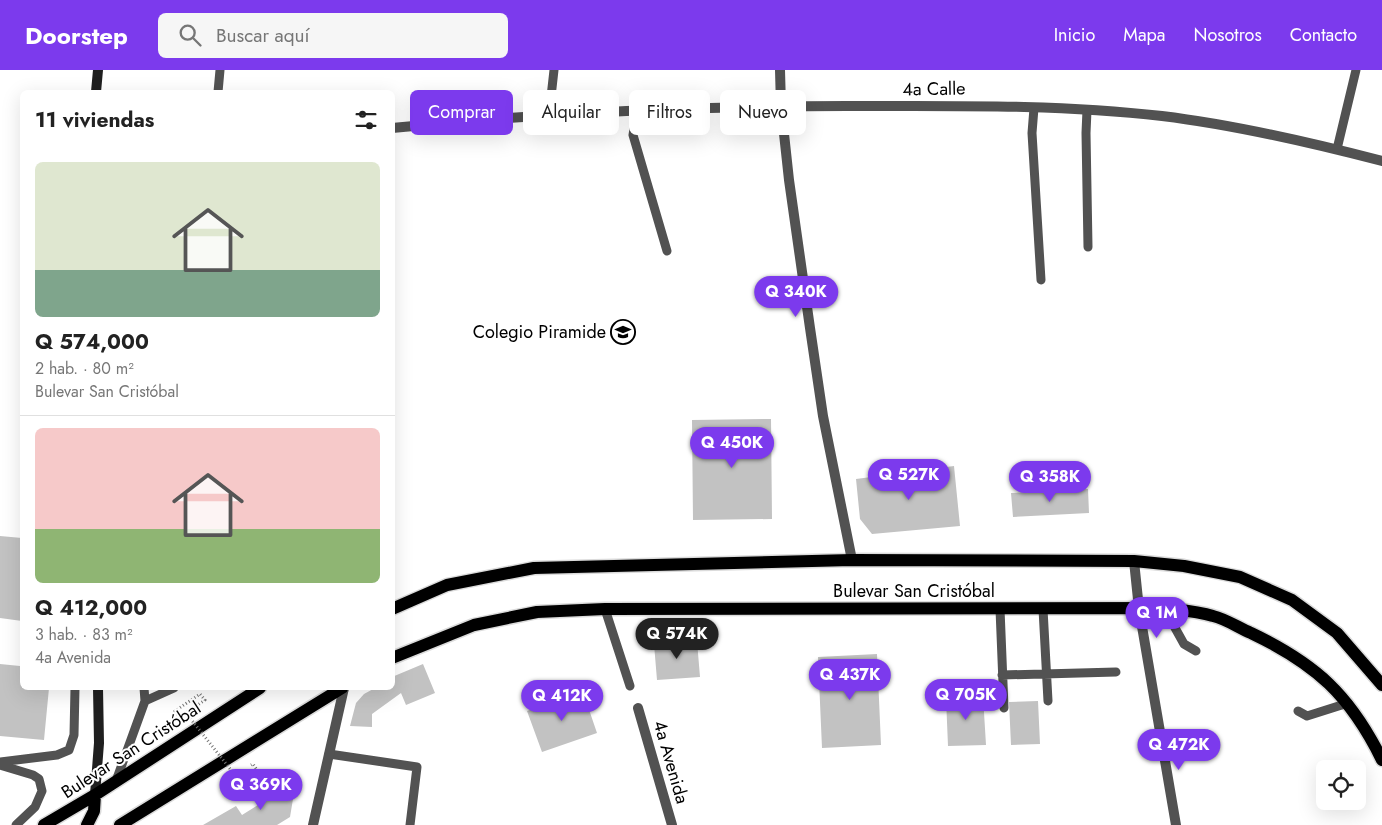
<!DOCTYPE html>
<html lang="es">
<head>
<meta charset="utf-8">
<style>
  body { margin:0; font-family:Jost,sans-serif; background:#f6f6f6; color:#222; height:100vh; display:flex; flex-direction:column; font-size:19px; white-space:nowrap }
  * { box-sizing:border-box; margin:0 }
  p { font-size:16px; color:#767676 }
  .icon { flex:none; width:28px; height:28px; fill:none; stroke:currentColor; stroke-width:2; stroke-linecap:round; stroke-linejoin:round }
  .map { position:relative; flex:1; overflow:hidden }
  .panel { position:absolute; left:20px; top:20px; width:375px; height:600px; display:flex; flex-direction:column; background:#fff; border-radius:8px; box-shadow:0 5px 20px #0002 }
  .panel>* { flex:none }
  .banner { position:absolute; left:410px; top:20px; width:475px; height:45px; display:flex; gap:10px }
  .tools { position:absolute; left:1316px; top:690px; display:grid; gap:10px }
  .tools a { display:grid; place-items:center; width:50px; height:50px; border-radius:8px; background:#fff; box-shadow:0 5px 20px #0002; font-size:25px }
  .price { position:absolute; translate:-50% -42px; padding:0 11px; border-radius:18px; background:#7c3aed; color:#fff; font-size:16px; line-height:32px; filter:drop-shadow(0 1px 2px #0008) }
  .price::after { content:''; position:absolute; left:50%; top:30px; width:15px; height:11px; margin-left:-8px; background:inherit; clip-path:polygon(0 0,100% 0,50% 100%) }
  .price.on { background:#222; color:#fff }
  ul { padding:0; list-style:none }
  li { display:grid; align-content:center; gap:10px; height:265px; padding:0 15px }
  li+li { border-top:1px solid #e0e0e0 }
  li span { display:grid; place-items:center; height:155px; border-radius:8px; color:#555 }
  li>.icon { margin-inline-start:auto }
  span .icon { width:90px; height:90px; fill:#fffc; stroke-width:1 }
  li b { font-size:21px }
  h2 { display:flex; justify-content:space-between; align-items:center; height:60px; padding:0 15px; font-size:21px }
  .chip { padding:0 18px; border-radius:8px; background:#fff; box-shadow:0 5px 20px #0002; font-size:18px; line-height:45px }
  .chip.on { background:#7c3aed; color:#fff }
  header { display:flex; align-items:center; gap:30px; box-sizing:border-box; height:70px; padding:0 25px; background:#7c3aed; color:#fff }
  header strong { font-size:24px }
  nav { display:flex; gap:28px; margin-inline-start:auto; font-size:18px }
  .search { width:350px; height:45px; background:#f6f6f6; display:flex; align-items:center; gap:12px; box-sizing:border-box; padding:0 18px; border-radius:8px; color:#767676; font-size:19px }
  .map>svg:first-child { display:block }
  .building { fill:#c2c2c2 }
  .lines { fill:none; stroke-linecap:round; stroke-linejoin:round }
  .primary-casing { stroke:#dbdbdb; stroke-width:15 }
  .path { stroke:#747474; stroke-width:3; stroke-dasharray:1 2.5; stroke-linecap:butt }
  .lane { stroke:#525252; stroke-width:9 }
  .street { stroke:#525252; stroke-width:10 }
  .secondary { stroke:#1f1f1f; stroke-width:10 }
  .primary { stroke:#000; stroke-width:12 }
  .path-bridge { stroke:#747474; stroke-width:3; stroke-dasharray:1 2.5; stroke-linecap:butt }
  .labels { text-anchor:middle; stroke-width:4; stroke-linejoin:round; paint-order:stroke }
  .street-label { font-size:18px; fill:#000; stroke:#fff }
  .poi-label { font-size:18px; fill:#000; stroke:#fff; text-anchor:end }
</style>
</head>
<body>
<header>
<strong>Doorstep</strong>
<div class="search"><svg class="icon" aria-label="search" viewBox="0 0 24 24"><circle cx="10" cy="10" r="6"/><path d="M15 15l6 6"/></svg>Buscar aquí</div>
<nav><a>Inicio</a><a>Mapa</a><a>Nosotros</a><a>Contacto</a></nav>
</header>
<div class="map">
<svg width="1382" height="755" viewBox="0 0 1382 755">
  <rect width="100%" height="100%" fill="#fff"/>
  <path class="building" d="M771,349L772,449L693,450L692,350Z
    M954,396L960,456L872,464L860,449L856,409Z
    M1088,419L1089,443L1013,447L1011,423Z
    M0,466L22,468V551L0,548Z
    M697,571L700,607L657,610L654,574Z
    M21,580L22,618H49L44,670L0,666V594L20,596Z
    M877,584L881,675L822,678L818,587Z
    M423,594L435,623L406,635L401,623L372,644V657L350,656L356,633L364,624L375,618H392V607Z
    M583,622L597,663L542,682L527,641Z
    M983,626L986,675L948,676L946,628Z
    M1038,631L1040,674L1011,675L1009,632Z
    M296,711L290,747L277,755H203L236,736L242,745Z"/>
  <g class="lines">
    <defs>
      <path id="primary" d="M392,539L447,515L534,498L852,490L1134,491L1184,496L1240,507L1292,530L1337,563L1382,615
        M392,588L474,555L537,542L605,539L1164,538C1180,540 1197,541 1213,546C1226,549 1239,558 1251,563C1316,594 1350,625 1382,690
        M44,755L95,725L260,618
        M87,755L94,741L95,725
        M120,755L342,618"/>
    </defs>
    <use href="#primary" class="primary-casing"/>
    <path class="path" d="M182,650L175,641L200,624L205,630L186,643
      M228,706L235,714L257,700L253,694L251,695"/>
    <path class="lane" d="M218,22L220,0
      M1034,38L1032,63L1041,210
      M1087,40L1086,63L1088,177
      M637,41L633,65L667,181
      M549,45L554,0
      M1337,79L1356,0
      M1164,538L1184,574L1196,581
      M605,539L630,616
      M1000,539L1004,638
      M1043,539L1048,631
      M1002,605L1116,602
      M144,618L145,631
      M1298,641L1307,646L1348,633
      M329,684L417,697L410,755
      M0,692L57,685L69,680L74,665L75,618
      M0,695L33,705L39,709L42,721L35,737L16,755
      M116,711L145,631L174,618"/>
    <path class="street" d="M780,0L781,36L789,110L810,258L823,346L852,490
      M392,58C543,43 695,36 847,36C952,36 1057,34 1162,46C1236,55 1309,72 1382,91
      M1134,491L1139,539L1176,755
      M638,638L672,755
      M313,755L344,618"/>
    <path class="secondary" d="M96,22L98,0
      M95,725L99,673L98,618"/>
    <use href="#primary" class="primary"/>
    <path class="path-bridge" d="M186,643L235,705"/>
  </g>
  <defs>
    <symbol id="school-ring" viewBox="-11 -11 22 22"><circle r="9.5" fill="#fff" stroke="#000" stroke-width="1.5"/><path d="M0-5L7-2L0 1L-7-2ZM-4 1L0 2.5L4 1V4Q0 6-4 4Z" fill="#000"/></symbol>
  </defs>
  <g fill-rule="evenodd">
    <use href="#school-ring" x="609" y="248" width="28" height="28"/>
  </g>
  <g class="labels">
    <g class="street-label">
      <text transform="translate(934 19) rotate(-1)" y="6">4a Calle</text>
      <text x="914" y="527">Bulevar San Cristóbal</text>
      <text transform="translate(131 680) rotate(-33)" y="6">Bulevar San Cristóbal</text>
      <text transform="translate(671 692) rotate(74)" y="6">4a Avenida</text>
    </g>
    <g class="poi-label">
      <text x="606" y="268">Colegio Piramide</text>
    </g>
  </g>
</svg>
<div class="tools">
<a><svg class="icon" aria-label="locate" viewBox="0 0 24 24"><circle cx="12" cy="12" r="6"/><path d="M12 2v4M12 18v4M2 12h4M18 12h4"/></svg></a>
</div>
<b class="price" style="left:796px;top:248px">Q 340K</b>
<b class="price" style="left:732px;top:399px">Q 450K</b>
<b class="price" style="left:909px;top:431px">Q 527K</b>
<b class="price" style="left:1050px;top:433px">Q 358K</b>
<b class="price" style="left:1157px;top:569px">Q 1M</b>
<b class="price on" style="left:677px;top:590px">Q 574K</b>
<b class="price" style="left:850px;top:631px">Q 437K</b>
<b class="price" style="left:966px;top:651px">Q 705K</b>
<b class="price" style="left:562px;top:652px">Q 412K</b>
<b class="price" style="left:1179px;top:701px">Q 472K</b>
<b class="price" style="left:261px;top:741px">Q 369K</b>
<div class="banner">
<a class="chip on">Comprar</a>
<a class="chip">Alquilar</a>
<a class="chip">Filtros</a>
<a class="chip">Nuevo</a>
</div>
<section class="panel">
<h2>11 viviendas<svg class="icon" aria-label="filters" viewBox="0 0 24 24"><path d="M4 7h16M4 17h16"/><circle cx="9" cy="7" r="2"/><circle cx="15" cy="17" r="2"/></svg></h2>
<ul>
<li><span style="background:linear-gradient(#dfe7d0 70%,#7fa58c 0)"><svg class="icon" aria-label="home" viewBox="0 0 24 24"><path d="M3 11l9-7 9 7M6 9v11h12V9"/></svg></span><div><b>Q 574,000</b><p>2 hab. · 80 m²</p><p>Bulevar San Cristóbal</p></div></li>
<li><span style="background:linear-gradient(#f6c9c9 65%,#8fb573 0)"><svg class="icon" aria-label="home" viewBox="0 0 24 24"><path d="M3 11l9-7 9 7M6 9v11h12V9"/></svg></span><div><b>Q 412,000</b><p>3 hab. · 83 m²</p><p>4a Avenida</p></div></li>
</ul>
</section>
</div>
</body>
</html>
